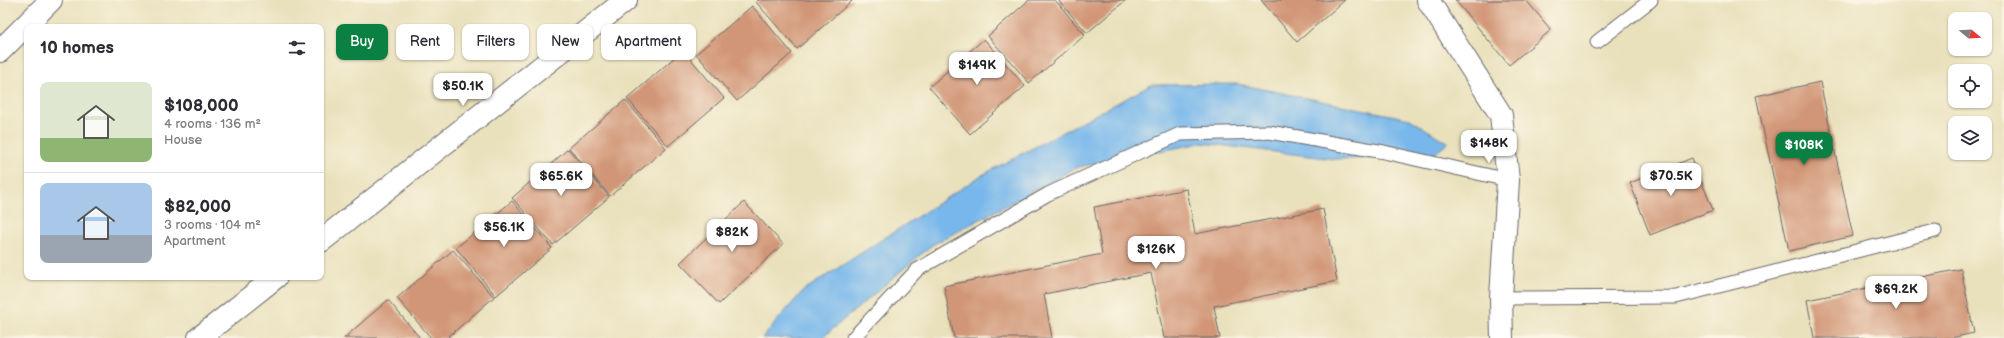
<!DOCTYPE html>
<html lang="en">
<head>
<meta charset="utf-8">
<style>
  body { margin:0; font-family:"Balsamiq Sans",sans-serif; background:#f2f2f3; color:#2b2b33; height:100vh; display:flex; flex-direction:column; font-size:15px; white-space:nowrap }
  * { box-sizing:border-box; margin:0 }
  p { font-size:13px; color:#7c7c81 }
  .icon { flex:none; width:22px; height:22px; fill:none; stroke:currentColor; stroke-width:2; stroke-linecap:round; stroke-linejoin:round }
  .map { position:relative; flex:1; overflow:hidden }
  .side { position:absolute; left:24px; top:24px; width:300px; height:256px; display:flex; flex-direction:column; background:#fff; border-radius:8px; box-shadow:0 1px 3px #0004 }
  .side>* { flex:none }
  .guide { position:absolute; left:336px; top:24px; width:380px; height:36px; display:flex; gap:8px }
  .needle { width:26px; rotate:108deg }
  .fabs { position:absolute; left:1948px; top:12px; display:grid; gap:8px }
  .fabs a { display:grid; place-items:center; width:44px; height:44px; border-radius:8px; background:#fff; box-shadow:0 1px 3px #0004; font-size:20px }
  .price { position:absolute; translate:-50% -34px; padding:0 9px; border-radius:8px; background:#fff; color:#222; font-size:13px; line-height:26px; filter:drop-shadow(0 1px 2px #0008) }
  .price::after { content:''; position:absolute; left:50%; top:24px; width:12px; height:9px; margin-left:-6px; background:inherit; clip-path:polygon(0 0,100% 0,50% 100%) }
  .price.active { background:#0b8043; color:#fff }
  ul { padding:0; list-style:none }
  li { display:flex; align-items:center; gap:12px; height:100px; padding:0 16px }
  li+li { border-top:1px solid #e1e1e2 }
  li span { display:grid; place-items:center; flex:none; width:112px; height:80px; border-radius:8px; color:#555 }
  li>.icon { margin-inline-start:auto }
  span .icon { width:48px; height:48px; fill:#fffc; stroke-width:1 }
  li b { font-size:17px }
  h2 { display:flex; justify-content:space-between; align-items:center; height:48px; padding:0 16px; font-size:17px }
  .pill { padding:0 14px; border-radius:8px; background:#fff; box-shadow:0 1px 3px #0004; font-size:14px; line-height:36px }
  .pill.active { background:#0b8043; color:#fff }
  .map>svg:first-child { display:block }
  .water { fill:#77b7eb; stroke:#4c6c93 }
  .building { fill:#d19677 }
  .lines { fill:none; stroke-linecap:round; stroke-linejoin:round }
  .service-casing { stroke:#686568; stroke-width:15 }
  .minor-casing { stroke:#686568; stroke-width:24 }
  .service { stroke:#fff; stroke-width:13 }
  .minor { stroke:#fff; stroke-width:22 }
</style>
</head>
<body>
<div class="map">
<svg width="2004" height="338" viewBox="0 0 2004 338">
  <rect width="100%" height="100%" fill="#fcf5e5"/>
  <filter id="ink" filterUnits="userSpaceOnUse"><feTurbulence type="fractalNoise" baseFrequency=".025" numOctaves="2"/><feDisplacementMap in="SourceGraphic" scale="8" xChannelSelector="R" yChannelSelector="G"/><feConvolveMatrix kernelMatrix="1 2 1 2 8 2 1 2 1" color-interpolation-filters="sRGB"/></filter>
  <filter id="wash" filterUnits="userSpaceOnUse"><feTurbulence type="fractalNoise" baseFrequency=".012" numOctaves="4" result="noise"/><feDisplacementMap in="SourceGraphic" scale="16" xChannelSelector="R" yChannelSelector="G"/><feGaussianBlur stdDeviation="0.9" result="paint"/><feColorMatrix in="noise" values="0 0 0 0 0 0 0 0 0 0 0 0 0 0 0 0 0 1.4 0 .05"/><feComposite in="paint" operator="in"/></filter>
  <g filter="url(#wash)">
    <rect width="100%" height="100%" fill="#e9e1bc"/>
    <path class="water" d="M1238,84L1410,119L1448,143L1429,158L1334,159L1201,143L1078,167L932,245L822,338H762L804,290L982,175L1151,85Z"/>
    <g id="blocks">
      <path class="building" d="M758,0H852V1L797,49L756,2Z
        M1029,0H1055L1085,35L1029,83L988,36Z
        M1058,0H1126L1087,33Z
        M1261,0H1345L1297,42Z
        M1455,0H1526L1551,30L1509,65Z
        M752,6L792,53L737,101L696,54Z
        M984,39L1025,86L970,134L929,87Z
        M683,50L724,98L668,146L627,99Z
        M1820,82L1853,236L1789,251L1756,96Z
        M625,100L666,148L610,196L569,148Z
        M568,149L609,197L553,245L512,198Z
        M1692,158L1713,210L1650,235L1630,183Z
        M1187,189L1195,234L1323,209L1337,281L1214,306L1220,338H1164L1151,273L1044,294L1052,338H954L944,286L1102,254L1094,207Z
        M512,201L552,248L496,296L456,248Z
        M744,202L783,244L719,304L680,263Z
        M453,250L494,297L447,338H431L397,298Z
        M1961,269L1974,333L1951,338H1814L1807,300Z
        M388,300L420,338H344Z"/>
    </g>
  </g>
  <g filter="url(#ink)">
    <use href="#blocks" fill-opacity="0" stroke="#686568" stroke-width="1"/>
    <g class="lines">
      <defs>
        <path id="service" d="M1597,42L1651,0
          M1501,298L1676,297L1935,231
          M853,338L917,270L1048,194L1180,134L1269,132L1384,152L1508,180"/>
        <path id="minor" d="M1428,0L1501,115L1508,180L1501,298L1502,338
          M0,51L51,0
          M321,241L626,0
          M199,338L276,277"/>
      </defs>
      <use href="#service" class="service-casing"/>
      <use href="#minor" class="minor-casing"/>
      <use href="#service" class="service"/>
      <use href="#minor" class="minor"/>
    </g>
  </g>
</svg>
<div class="fabs">
<a><svg class="needle" viewBox="-14 -14 28 28"><path d="M0-13l5 13h-10z" fill="#e53935"/><path d="M0 13l5-13h-10z" fill="#7c7c81"/></svg></a>
<a><svg class="icon" aria-label="locate" viewBox="0 0 24 24"><circle cx="12" cy="12" r="6"/><path d="M12 2v4M12 18v4M2 12h4M18 12h4"/></svg></a>
<a><svg class="icon" aria-label="layers" viewBox="0 0 24 24"><path d="M12 4l9 5-9 5-9-5zM3 14l9 5 9-5"/></svg></a>
</div>
<b class="price" style="left:977px;top:86px">$149K</b>
<b class="price" style="left:463px;top:107px">$50.1K</b>
<b class="price" style="left:1489px;top:164px">$148K</b>
<b class="price active" style="left:1804px;top:166px">$108K</b>
<b class="price" style="left:561px;top:197px">$65.6K</b>
<b class="price" style="left:1671px;top:197px">$70.5K</b>
<b class="price" style="left:504px;top:248px">$56.1K</b>
<b class="price" style="left:732px;top:253px">$82K</b>
<b class="price" style="left:1156px;top:270px">$126K</b>
<b class="price" style="left:1896px;top:310px">$69.2K</b>
<div class="guide">
<a class="pill active">Buy</a>
<a class="pill">Rent</a>
<a class="pill">Filters</a>
<a class="pill">New</a>
<a class="pill">Apartment</a>
</div>
<section class="side">
<h2>10 homes<svg class="icon" aria-label="filters" viewBox="0 0 24 24"><path d="M4 7h16M4 17h16"/><circle cx="9" cy="7" r="2"/><circle cx="15" cy="17" r="2"/></svg></h2>
<ul>
<li><span style="background:linear-gradient(#dfe7d0 70%,#8fb573 0)"><svg class="icon" aria-label="home" viewBox="0 0 24 24"><path d="M3 11l9-7 9 7M6 9v11h12V9"/></svg></span><div><b>$108,000</b><p>4 rooms · 136 m²</p><p>House</p></div></li>
<li><span style="background:linear-gradient(#a9c7e8 65%,#9aa5b1 0)"><svg class="icon" aria-label="home" viewBox="0 0 24 24"><path d="M3 11l9-7 9 7M6 9v11h12V9"/></svg></span><div><b>$82,000</b><p>3 rooms · 104 m²</p><p>Apartment</p></div></li>
</ul>
</section>
</div>
</body>
</html>
